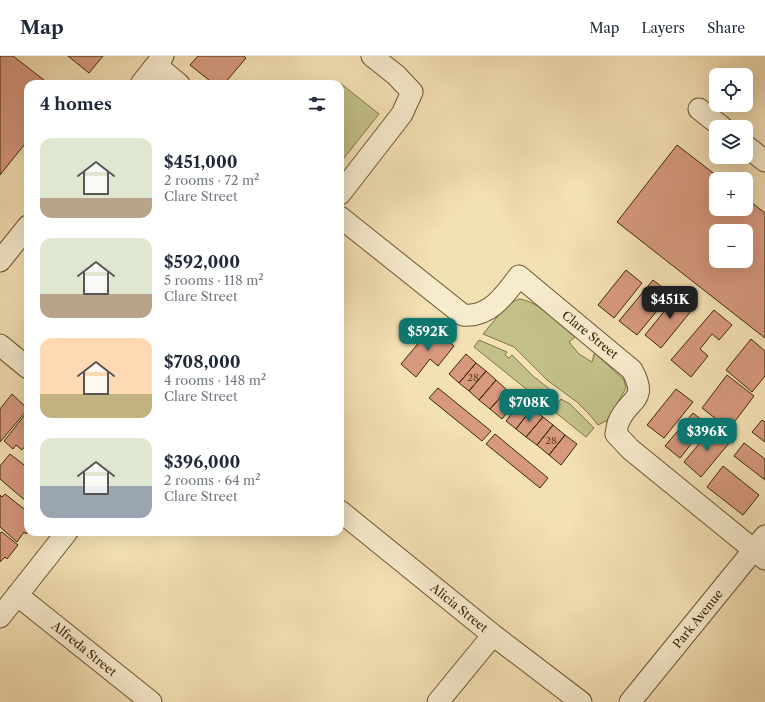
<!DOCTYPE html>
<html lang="en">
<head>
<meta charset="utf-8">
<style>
  body { margin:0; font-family:"Libre Caslon Text",serif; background:#f2f2f3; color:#1f2937; height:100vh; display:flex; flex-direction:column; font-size:15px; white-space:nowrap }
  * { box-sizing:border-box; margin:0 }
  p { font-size:13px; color:#747a83 }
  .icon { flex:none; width:22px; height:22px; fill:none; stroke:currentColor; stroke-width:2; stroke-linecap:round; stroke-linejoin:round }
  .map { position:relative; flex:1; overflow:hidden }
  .drawer { position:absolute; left:24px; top:24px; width:320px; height:456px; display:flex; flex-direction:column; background:#fff; border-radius:12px; box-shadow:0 4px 16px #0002 }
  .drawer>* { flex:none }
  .fabs { position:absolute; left:709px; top:12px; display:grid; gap:8px }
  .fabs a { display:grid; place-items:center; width:44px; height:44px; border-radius:8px; background:#fff; box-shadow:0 4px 16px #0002; font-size:20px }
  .price { position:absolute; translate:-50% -34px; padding:0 9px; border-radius:8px; background:#0f766e; color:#fff; font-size:13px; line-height:26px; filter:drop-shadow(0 1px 2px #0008) }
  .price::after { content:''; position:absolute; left:50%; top:24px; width:12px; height:9px; margin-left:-6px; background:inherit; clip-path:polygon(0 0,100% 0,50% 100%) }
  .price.current { background:#222; color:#fff }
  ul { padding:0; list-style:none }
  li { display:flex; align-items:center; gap:12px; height:100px; padding:0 16px }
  li span { display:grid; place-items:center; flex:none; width:112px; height:80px; border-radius:12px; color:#555 }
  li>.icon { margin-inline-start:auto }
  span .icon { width:48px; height:48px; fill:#fffc; stroke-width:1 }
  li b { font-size:17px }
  h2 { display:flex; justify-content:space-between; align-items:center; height:48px; padding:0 16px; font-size:17px }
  header { display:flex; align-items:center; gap:24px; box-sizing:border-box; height:56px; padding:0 20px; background:#fff; border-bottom:1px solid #e0e1e3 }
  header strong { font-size:19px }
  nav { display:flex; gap:22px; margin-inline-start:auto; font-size:14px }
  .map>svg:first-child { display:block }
  .green { fill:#c2c088; stroke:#807447 }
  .building { fill:#d6987e; stroke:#3d2806; fill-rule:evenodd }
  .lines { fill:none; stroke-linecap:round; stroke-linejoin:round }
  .minor-casing { stroke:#6a5631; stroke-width:23 }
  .minor { stroke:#f7ebce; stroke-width:21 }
  .labels { text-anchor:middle; stroke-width:3.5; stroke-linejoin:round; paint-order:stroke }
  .number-label { font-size:10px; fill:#634424 }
  .street-label { font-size:12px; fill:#3d2806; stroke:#f7ebce }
</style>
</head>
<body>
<header>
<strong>Map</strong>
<nav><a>Map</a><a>Layers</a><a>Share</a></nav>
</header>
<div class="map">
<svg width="765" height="646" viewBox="0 0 765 646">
  <rect width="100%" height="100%" fill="#f3e0b3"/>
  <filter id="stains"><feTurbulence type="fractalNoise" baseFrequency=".005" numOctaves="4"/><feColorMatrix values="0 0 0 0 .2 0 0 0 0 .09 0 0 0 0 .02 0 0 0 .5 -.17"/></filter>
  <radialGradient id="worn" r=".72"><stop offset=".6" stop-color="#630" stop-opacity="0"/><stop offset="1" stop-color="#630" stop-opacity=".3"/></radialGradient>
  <path class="green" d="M340,27L379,58L340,107L339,28Z
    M519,243C539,245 560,269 575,281L569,286L579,298L592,306L594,298H596L624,324L626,332L608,364L598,369L589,358L577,346L547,324L514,291L483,278L508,248Z
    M479,284L507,296L505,299L509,302L512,299L533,320L556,338L554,341L559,346L561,343L570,348L594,372L586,381L474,291Z"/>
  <path class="building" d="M0,0H13L49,28H28V84L0,119Z
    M68,0H103L89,17Z
    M198,0H244L246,2L224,28H214L190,9Z
    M677,89L721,123H716V153H746V142L765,157V282L617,166ZM716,175H746V205H716Z
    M626,214L642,227L614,262L598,249Z
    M653,224L671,238L637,279L619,265Z
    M680,236L696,249L661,292L645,279Z
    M714,254L732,269L719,284L712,278L700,293L708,300L691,321L671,304Z
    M432,271L454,290L438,310L430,303L416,321L401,308Z
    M751,283L765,295V320L752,336L726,314Z
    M466,298L476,307L459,327L449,318Z
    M476,307L486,315L469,335L459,327Z
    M486,315L496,324L479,344L469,335Z
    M727,319L754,340L729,373L702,352Z
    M496,324L507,334L490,353L479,344Z
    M438,332L491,375L482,385L429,342Z
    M676,333L693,346L664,382L647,369Z
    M507,334L518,343L502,363L490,353Z
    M12,338L28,353L0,386V353Z
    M522,345L532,352L516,373L506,365Z
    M532,352L543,361L526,381L516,373Z
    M28,355V386L22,394L16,389L13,393L4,385Z
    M693,357L707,368L680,402L665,390Z
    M543,361L553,369L537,389L526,381Z
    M762,364L765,366V386L752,376Z
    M553,369L565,379L549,399L537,389Z
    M713,371L730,386L701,421L684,406Z
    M495,378L548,422L540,432L486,388Z
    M565,379L577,388L561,409L549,399Z
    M744,387L765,403V424L734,400Z
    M10,398L28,412V454L24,450L27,446L0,423V410Z
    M723,410L759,439L743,459L707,431Z
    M5,438L28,456V476L26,478L24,476L17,486L0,471V439L2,441Z
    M2,476L18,489L7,503L5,501L0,506V477Z"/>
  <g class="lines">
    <defs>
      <path id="minor" d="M156,9L179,28
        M141,28L163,0
        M699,53L722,71
        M746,90L765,105
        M340,138L402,58L412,36L396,19L372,0
        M340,161L463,259C489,262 505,239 519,220L632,314C649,345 629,342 619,365C617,368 617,374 616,378L630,393L765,503
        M0,205L28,170
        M0,289L28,312
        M340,455L493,579L581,646
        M17,539L151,646
        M0,561L67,476
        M438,646L493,579
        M630,646L765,480"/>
    </defs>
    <use href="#minor" class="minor-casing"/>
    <use href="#minor" class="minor"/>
  </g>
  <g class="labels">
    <g class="number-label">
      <text x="473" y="325">28</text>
      <text x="551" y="388">28</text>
    </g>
    <g class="street-label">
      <text transform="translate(590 279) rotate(39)" y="4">Clare Street</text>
      <text transform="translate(459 552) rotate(39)" y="4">Alicia Street</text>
      <text transform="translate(698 563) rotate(-51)" y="4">Park Avenue</text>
      <text transform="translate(84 593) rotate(39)" y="4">Alfreda Street</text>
    </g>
  </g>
  <rect width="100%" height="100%" filter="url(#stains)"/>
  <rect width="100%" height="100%" fill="url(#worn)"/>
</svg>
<div class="fabs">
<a><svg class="icon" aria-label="locate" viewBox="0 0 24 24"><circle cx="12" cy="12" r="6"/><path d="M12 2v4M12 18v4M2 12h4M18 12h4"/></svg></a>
<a><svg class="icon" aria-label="layers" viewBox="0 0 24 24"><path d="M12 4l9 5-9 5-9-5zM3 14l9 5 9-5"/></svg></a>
<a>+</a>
<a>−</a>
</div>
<b class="price current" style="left:670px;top:264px">$451K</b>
<b class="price" style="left:428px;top:296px">$592K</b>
<b class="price" style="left:529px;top:367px">$708K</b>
<b class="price" style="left:707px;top:396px">$396K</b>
<section class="drawer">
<h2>4 homes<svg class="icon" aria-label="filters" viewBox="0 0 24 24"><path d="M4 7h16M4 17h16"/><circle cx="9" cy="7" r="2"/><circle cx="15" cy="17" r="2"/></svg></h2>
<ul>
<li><span style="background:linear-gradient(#dfe7d0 75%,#b9a48a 0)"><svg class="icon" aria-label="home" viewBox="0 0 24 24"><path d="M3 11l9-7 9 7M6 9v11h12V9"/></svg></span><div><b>$451,000</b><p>2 rooms · 72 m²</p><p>Clare Street</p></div></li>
<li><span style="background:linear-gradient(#dfe7d0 70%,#b9a48a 0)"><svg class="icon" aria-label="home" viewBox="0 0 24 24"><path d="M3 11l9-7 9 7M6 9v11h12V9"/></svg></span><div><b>$592,000</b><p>5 rooms · 118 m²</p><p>Clare Street</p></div></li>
<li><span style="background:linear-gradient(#ffd9b3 70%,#c2b280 0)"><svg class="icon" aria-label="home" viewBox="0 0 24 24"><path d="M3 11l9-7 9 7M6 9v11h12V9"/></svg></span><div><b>$708,000</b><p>4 rooms · 148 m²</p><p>Clare Street</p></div></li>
<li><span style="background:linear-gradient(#dfe7d0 60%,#9aa5b1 0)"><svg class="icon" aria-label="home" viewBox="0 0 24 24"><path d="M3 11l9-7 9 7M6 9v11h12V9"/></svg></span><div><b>$396,000</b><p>2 rooms · 64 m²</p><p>Clare Street</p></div></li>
</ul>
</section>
</div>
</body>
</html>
